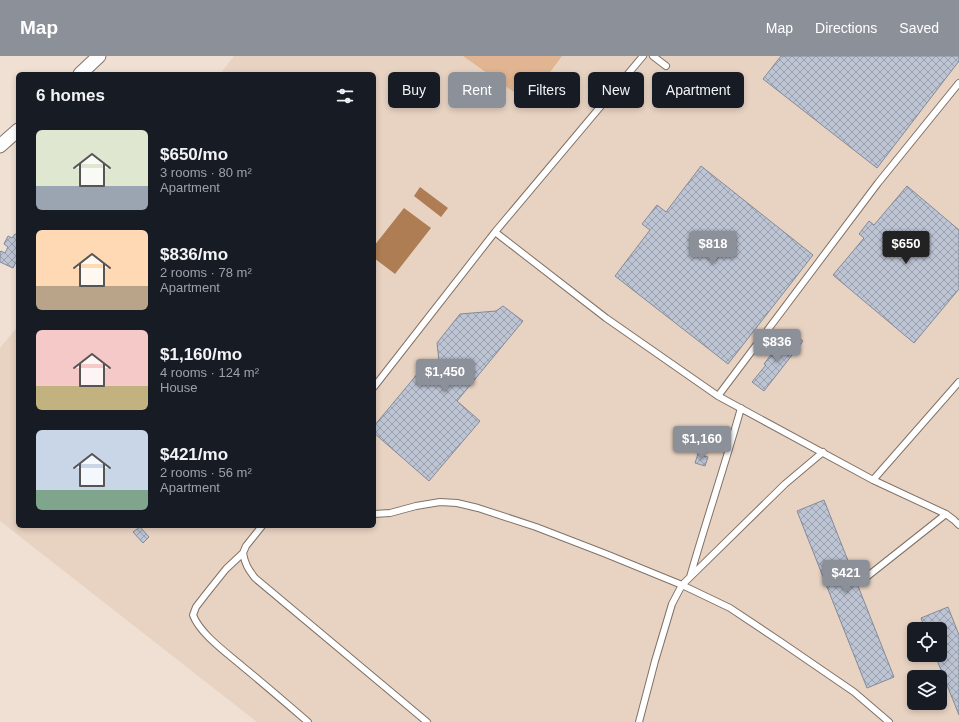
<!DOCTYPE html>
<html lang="en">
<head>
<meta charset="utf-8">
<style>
  body { margin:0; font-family:Arial,sans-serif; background:#242831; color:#f1f3f6; height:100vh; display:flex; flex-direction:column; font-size:15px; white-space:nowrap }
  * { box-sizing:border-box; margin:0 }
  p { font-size:13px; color:#9ea1a6 }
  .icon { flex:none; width:22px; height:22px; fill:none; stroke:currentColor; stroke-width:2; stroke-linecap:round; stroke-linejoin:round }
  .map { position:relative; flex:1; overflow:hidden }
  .sheet { position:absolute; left:16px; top:16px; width:360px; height:456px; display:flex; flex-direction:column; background:#171b24; border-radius:6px; box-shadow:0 2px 6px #0003 }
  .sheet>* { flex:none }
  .guide { position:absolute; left:388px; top:16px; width:380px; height:36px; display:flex; gap:8px }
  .controls { position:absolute; left:907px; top:566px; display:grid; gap:8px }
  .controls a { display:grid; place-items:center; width:40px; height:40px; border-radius:6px; background:#171b24; box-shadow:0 2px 6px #0003; font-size:20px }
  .price { position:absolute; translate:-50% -34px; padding:0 9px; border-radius:4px; background:#8c9099; color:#fff; font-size:13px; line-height:26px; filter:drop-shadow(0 1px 2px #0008) }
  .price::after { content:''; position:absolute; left:50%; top:24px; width:12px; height:9px; margin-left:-6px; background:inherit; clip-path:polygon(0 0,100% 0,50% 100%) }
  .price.current { background:#222; color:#fff }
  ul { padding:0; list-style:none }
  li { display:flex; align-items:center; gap:12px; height:100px; padding:0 20px }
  li span { display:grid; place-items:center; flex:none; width:112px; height:80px; border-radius:6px; color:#555 }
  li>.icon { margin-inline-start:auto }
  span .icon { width:48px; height:48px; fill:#fffc; stroke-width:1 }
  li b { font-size:17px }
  h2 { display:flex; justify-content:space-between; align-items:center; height:48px; padding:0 20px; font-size:17px }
  .chip { padding:0 14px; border-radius:6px; background:#171b24; box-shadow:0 2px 6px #0003; font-size:14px; line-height:36px }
  .chip.current { background:#8c9099; color:#fff }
  header { display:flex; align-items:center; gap:24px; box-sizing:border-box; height:56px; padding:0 20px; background:#8c9099; color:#fff }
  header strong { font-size:19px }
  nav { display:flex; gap:22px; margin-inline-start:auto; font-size:14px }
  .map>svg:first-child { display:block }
  .built { fill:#e8d3c2; fill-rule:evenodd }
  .pitch { fill:#e1b592 }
  .water { fill:#ae7d53 }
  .building { fill:url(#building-cross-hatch); stroke:#838a99 }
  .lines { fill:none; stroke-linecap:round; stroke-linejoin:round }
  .service-casing { stroke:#807267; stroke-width:8 }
  .minor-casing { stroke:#807267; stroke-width:15 }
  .service { stroke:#fff; stroke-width:6 }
  .minor { stroke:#fff; stroke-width:13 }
</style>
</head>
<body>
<header>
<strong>Map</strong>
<nav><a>Map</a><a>Directions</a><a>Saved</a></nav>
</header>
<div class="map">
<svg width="959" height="666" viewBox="0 0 959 666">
  <defs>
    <pattern id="building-cross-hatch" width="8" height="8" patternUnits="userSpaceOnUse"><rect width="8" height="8" fill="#bdc4d4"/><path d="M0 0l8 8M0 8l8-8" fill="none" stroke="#9ba0ad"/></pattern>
  </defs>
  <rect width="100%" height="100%" fill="#efe0d3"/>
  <path class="built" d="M234,0H959V666H257L0,465V292L18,270V470H374V18H220ZM914,573H940V599H914ZM914,621H940V647H914Z"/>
  <path class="pitch" d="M463,0H562L528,46Z"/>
  <path class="water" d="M420,131L448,152L441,161L414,140Z
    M404,152L431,172L395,218L374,202V190Z"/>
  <path class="building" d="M781,0H959V5L877,112L763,23Z
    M701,110L813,199L728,308L615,220L650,174L642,168L657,149L666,156Z
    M907,130L959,174V233L914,287L833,219L864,182L859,178L869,165L874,169Z
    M15,178L18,179V202L13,212L0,206V196L1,195L5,197L8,191L4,188L8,180L12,182Z
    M503,250L523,265L457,345L480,365L429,425L374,377V370L419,316L429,325L440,314L437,287L460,258L496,255Z
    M795,279L803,285L764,335L752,326L766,309L764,308L773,296L774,297L785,285L788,288Z
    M698,398L708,401L705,410L695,407Z
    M824,444L894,621L867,632L797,455Z
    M140,471L149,481L143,487L133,476Z
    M948,551L959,579V659L935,599H940V573H925L921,562Z"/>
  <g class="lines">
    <defs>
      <path id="service" d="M653,0L666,10
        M495,176L606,262L718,340L873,424L946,458L954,464L959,469
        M374,331L495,176L643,0
        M718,340L878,127L959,27
        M873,424L959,326
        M374,458L390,457L416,450L440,446L457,447L478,452L536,471L606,498L682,529L730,552L781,586L854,636L889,666
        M262,470L246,490L243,497C245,508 248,513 255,522L427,666
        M243,497L226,513L206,538L196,551L193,559C200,578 227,597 242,610C264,628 286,647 308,666
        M690,521C706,465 725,409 741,352
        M864,523L946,458
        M639,666L655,605L672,548L682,529L785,428L823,396"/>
      <path id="minor" d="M80,18L99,0
        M0,90L18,74"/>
    </defs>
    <use href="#service" class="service-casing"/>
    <use href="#minor" class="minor-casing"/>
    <use href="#service" class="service"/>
    <use href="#minor" class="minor"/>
  </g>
</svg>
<div class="controls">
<a><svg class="icon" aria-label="locate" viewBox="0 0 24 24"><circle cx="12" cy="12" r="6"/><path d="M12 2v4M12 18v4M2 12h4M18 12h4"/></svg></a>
<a><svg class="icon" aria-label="layers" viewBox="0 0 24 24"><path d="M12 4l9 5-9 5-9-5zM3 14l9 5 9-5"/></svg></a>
</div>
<b class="price" style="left:713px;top:209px">$818</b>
<b class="price current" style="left:906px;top:209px">$650</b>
<b class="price" style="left:777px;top:307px">$836</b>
<b class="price" style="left:445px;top:337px">$1,450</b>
<b class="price" style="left:702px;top:404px">$1,160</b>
<b class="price" style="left:846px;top:538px">$421</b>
<div class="guide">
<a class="chip">Buy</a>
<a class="chip current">Rent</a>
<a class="chip">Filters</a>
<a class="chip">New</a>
<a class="chip">Apartment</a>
</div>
<section class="sheet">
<h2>6 homes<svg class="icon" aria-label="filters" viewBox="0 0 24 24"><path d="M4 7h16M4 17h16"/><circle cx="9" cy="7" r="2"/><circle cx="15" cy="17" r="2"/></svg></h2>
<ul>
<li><span style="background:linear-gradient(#dfe7d0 70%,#9aa5b1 0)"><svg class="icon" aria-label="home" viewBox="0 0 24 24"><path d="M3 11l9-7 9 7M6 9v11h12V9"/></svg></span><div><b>$650/mo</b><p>3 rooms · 80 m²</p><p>Apartment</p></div></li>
<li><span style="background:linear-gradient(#ffd9b3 70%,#b9a48a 0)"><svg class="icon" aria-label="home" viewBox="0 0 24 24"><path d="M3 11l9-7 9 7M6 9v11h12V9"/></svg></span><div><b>$836/mo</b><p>2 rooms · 78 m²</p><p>Apartment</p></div></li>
<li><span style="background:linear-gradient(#f6c9c9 70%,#c2b280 0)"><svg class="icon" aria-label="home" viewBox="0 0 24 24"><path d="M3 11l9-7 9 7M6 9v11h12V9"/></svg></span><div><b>$1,160/mo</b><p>4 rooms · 124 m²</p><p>House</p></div></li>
<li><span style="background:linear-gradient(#c9d6e8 75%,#7fa58c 0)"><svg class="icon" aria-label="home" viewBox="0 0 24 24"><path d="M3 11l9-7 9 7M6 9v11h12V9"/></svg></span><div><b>$421/mo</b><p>2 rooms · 56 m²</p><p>Apartment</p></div></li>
</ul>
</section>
</div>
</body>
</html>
